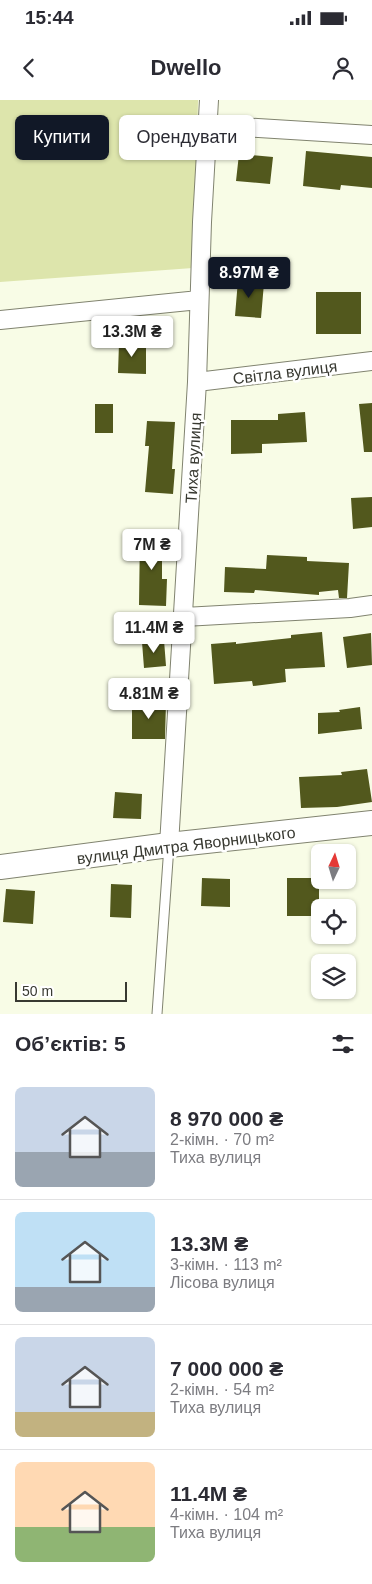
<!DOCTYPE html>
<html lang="uk">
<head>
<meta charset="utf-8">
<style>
  body { margin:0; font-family:Arial,sans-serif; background:#f2f2f3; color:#2b2b33; height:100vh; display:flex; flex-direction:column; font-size:19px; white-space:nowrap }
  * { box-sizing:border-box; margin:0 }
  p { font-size:16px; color:#7c7c81 }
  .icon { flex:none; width:28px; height:28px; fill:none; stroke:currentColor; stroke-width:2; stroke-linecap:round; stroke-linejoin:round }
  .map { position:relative; height:914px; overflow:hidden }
  .panel { display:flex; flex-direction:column; background:#fff; flex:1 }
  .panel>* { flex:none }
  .guide { position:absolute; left:15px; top:15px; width:342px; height:45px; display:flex; gap:10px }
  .needle { width:32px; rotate:4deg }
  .fabs { position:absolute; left:311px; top:744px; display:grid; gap:10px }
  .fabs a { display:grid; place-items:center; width:45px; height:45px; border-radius:8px; background:#fff; box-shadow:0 1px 4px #0004; font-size:25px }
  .scale { position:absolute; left:15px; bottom:12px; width:112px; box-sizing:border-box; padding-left:5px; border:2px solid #383931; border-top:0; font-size:14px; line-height:18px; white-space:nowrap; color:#383931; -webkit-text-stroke:4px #fff; paint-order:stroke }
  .price { position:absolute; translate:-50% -42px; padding:0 11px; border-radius:5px; background:#fff; color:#222; font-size:16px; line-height:32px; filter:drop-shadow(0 1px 2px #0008) }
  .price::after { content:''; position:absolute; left:50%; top:30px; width:15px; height:11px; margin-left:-8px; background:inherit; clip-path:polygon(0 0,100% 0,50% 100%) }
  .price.active { background:#111827; color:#fff }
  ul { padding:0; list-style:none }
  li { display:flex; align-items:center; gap:15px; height:125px; padding:0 15px }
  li+li { border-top:1px solid #e1e1e2 }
  li span { display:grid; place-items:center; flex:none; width:140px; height:100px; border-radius:8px; color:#555 }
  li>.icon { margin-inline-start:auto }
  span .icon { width:60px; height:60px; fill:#fffc; stroke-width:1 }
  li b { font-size:21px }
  h2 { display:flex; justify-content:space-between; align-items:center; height:60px; padding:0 15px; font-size:21px }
  .tag { padding:0 18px; border-radius:8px; background:#fff; box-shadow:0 1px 4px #0004; font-size:18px; line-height:45px }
  .tag.active { background:#111827; color:#fff }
  .status { display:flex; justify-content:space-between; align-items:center; height:35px; padding:0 25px; background:#fff; direction:ltr }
  .status svg { height:14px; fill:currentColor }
  header { display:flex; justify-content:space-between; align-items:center; height:65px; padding:0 15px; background:#fff; font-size:22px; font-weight:700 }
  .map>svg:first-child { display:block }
  .green { fill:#dde5ac }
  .building { fill:#52581d }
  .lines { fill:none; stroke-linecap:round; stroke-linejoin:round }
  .lane-casing { stroke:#80836f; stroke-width:11 }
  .street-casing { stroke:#80836f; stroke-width:20 }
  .secondary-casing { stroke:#80836f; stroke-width:26 }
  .lane { stroke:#fff; stroke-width:9 }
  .street { stroke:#fff; stroke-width:18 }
  .secondary { stroke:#fff; stroke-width:24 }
  .labels { text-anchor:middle; stroke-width:5; stroke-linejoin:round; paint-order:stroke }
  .street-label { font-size:16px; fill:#383931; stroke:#fff }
</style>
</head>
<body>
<div class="status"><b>15:44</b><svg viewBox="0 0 49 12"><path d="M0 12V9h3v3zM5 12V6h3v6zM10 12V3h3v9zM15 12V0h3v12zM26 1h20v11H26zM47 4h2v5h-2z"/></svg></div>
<header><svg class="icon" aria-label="back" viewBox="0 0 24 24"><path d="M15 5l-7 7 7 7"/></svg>Dwello<svg class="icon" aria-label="person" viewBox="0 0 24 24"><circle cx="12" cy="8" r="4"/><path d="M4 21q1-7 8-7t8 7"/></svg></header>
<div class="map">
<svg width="372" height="914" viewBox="0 0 372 914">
  <rect width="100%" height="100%" fill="#f8fce6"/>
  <path class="green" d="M0,0H198L193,168L0,182Z"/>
  <path class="building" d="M306,51L372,57V88L341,85L340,90L303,86Z
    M239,54L273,57L270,84L236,81Z
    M238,180L264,183L261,218L235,216Z
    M316,192H361V234H316Z
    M119,243H146V274L118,273Z
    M372,303V352H364L359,304Z
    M95,304H113V333H95Z
    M305,312L307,342L262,344V353L231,354V320H278V314Z
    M147,321L175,322L172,369H175L173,394L145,392L149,346H145Z
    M372,397V427L353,429L351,398Z
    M140,433L162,434V479H167L166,506L139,505Z
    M267,455L307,457V461L349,463L347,498H339L338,490L319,492V495L255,490L254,493L224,492L225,467L266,469Z
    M322,532L325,567L285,569L286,582L253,586L252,581L214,584L211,544L236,542V544L291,538V535Z
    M371,533L372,565L347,568L343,537Z
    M164,540L166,566L144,568L142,542Z
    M132,601L166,602L165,639H132Z
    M360,607L362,629L318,634V613L340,612L339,610Z
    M367,669L372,702L337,707L301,708L299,677L342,675L341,672Z
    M115,692L142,694L141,719L113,718Z
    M202,778L230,779V807L201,806Z
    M287,778H319V816H287Z
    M111,784L132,785L131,818L110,817Z
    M6,789L35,791L33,824L3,822Z"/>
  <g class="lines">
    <defs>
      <path id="lane" d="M157,914L169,746"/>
      <path id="street" d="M208,25L372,35
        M0,220L199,200
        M197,282L372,261
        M184,517L350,508L372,505
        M169,745L197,282L202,122L209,0"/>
      <path id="secondary" d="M0,767L169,745L372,723"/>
    </defs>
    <use href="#lane" class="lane-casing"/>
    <use href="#street" class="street-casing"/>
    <use href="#secondary" class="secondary-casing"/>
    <use href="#lane" class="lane"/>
    <use href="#street" class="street"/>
    <use href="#secondary" class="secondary"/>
  </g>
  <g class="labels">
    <g class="street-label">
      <text transform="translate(285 272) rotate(-7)" y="6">Світла вулиця</text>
      <text transform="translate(193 358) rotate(-87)" y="6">Тиха вулиця</text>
      <text transform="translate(186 745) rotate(-7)" y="6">вулиця Дмитра Яворницького</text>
    </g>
  </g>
</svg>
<div class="fabs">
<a><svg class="needle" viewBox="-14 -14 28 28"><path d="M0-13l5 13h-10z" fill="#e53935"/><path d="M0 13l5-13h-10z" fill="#7c7c81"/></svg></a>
<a><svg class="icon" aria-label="locate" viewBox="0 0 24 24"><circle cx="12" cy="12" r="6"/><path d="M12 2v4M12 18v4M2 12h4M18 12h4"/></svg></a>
<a><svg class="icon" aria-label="layers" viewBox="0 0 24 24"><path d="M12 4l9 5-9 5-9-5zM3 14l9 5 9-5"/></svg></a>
</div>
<div class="scale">50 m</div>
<b class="price active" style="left:249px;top:199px">8.97M ₴</b>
<b class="price" style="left:132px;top:258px">13.3M ₴</b>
<b class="price" style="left:152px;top:471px">7M ₴</b>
<b class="price" style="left:154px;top:554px">11.4M ₴</b>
<b class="price" style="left:149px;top:620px">4.81M ₴</b>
<div class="guide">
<a class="tag active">Купити</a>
<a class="tag">Орендувати</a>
</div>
</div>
<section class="panel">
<h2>Об’єктів: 5<svg class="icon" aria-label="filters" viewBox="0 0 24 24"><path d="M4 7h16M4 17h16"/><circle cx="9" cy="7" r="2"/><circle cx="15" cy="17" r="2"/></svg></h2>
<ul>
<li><span style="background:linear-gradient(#c9d6e8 65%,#9aa5b1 0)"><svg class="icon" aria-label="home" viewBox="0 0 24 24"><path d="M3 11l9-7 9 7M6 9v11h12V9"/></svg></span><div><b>8 970 000 ₴</b><p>2-кімн. · 70 m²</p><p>Тиха вулиця</p></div></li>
<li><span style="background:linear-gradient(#bfe0f5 75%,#9aa5b1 0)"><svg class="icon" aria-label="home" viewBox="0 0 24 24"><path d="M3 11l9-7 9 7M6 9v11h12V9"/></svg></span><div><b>13.3M ₴</b><p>3-кімн. · 113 m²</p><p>Лісова вулиця</p></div></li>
<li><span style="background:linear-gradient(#c9d6e8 75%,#c2b280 0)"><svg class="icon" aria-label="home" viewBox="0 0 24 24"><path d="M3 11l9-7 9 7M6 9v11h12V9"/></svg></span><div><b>7 000 000 ₴</b><p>2-кімн. · 54 m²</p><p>Тиха вулиця</p></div></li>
<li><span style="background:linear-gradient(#ffd9b3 65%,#8fb573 0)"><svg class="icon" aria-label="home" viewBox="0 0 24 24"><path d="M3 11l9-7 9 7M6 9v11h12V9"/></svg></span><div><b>11.4M ₴</b><p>4-кімн. · 104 m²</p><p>Тиха вулиця</p></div></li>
</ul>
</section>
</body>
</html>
